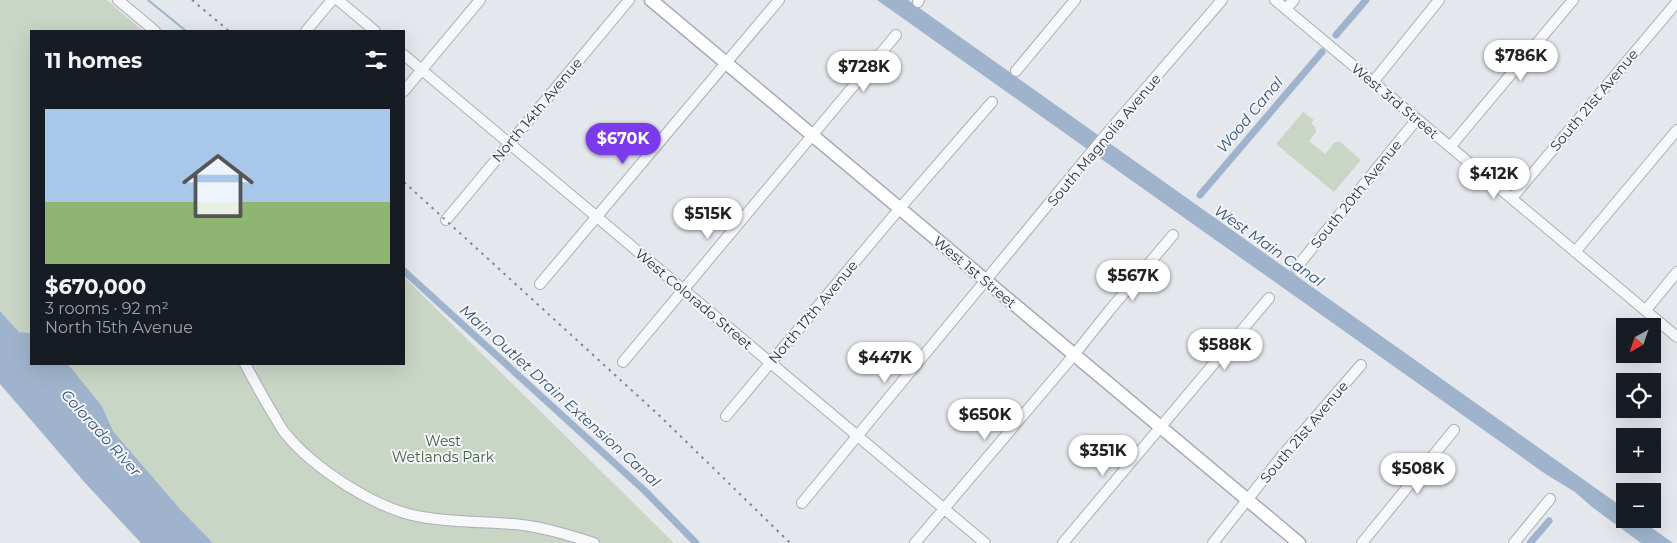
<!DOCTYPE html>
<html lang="en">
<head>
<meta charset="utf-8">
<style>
  body { margin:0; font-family:Montserrat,sans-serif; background:#20242c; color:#f1f3f6; height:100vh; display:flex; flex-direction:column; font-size:19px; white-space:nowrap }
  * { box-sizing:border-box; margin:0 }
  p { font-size:16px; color:#9ea1a6 }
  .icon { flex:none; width:28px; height:28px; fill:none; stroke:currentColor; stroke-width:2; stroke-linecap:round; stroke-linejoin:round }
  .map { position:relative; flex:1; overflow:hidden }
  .sheet { position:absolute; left:30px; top:30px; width:375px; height:335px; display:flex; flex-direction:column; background:#171b24; border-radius:0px; box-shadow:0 5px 20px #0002 }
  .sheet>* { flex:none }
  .needle { width:32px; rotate:220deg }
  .controls { position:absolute; left:1616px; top:318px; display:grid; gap:10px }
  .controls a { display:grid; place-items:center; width:45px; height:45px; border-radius:0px; background:#171b24; box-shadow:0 5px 20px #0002; font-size:25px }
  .price { position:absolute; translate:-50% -42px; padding:0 11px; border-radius:18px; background:#fff; color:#222; font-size:16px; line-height:32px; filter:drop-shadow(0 1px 2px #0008) }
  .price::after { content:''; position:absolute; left:50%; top:30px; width:15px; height:11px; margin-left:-8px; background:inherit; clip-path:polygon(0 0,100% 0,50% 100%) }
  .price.active { background:#7c3aed; color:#fff }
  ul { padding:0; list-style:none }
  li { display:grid; align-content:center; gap:10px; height:265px; padding:0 15px }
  li span { display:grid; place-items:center; height:155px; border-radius:0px; color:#555 }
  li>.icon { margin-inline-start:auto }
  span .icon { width:90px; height:90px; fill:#fffc; stroke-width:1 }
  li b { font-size:21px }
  h2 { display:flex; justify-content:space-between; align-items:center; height:60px; padding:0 15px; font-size:21px }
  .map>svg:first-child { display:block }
  .green { fill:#c9d6c5 }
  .water { fill:#9fb4cc }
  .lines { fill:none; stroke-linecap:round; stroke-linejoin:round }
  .stream { stroke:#9fb4cc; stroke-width:2 }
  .canal { stroke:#9fb4cc; stroke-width:7 }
  .minor-casing { stroke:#a9aeb7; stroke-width:12 }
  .major-casing { stroke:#a3abb8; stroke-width:15 }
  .minor { stroke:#f7f8fa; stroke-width:10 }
  .major { stroke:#fff; stroke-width:12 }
  .rail { stroke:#7d8696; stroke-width:2; stroke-dasharray:2.5 5; stroke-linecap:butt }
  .labels { text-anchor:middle; stroke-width:4; stroke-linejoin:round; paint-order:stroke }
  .street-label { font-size:14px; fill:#2b3445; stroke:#f4f6f9 }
  .park-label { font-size:14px; fill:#3f6138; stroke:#f4f6f9 }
  .water-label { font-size:15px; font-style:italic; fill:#34527a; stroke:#f4f6f9 }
</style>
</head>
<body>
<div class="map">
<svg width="1677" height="543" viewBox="0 0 1677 543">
  <rect width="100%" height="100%" fill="#e4e7ec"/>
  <path class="green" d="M0,0H107L143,31H31V333L19,332L0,311Z
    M1303,112L1314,120L1311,123L1315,127L1316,132L1309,141L1325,154L1334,143L1339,141L1361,160L1334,192L1276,144Z
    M404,277L674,543H213L181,510L113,431L102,406L68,364H404Z"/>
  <path class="water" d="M877,0H908L1625,509V519H1639L1673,543H1641L1592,507L1575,492L1547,475Z
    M0,311L19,332L31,333V364H68L102,406L113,431L181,510L213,543H141L86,484L0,384Z"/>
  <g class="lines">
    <path class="stream" d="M148,0L186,31"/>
    <path class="canal" d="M1336,35L1366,0
      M1200,195L1322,52
      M404,271L645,491L696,543
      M1530,543L1549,521"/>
    <defs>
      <path id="minor" d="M118,0L155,31
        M338,0L375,31
        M1275,0L1677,337
        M918,2L919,0
        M1286,9L1294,0
        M306,31L332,0
        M404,55L985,543
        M1016,71L1075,0
        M1373,82L1439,0
        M404,91L480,0
        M1450,147L1573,0
        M1512,198L1677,2
        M446,220L629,0
        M1575,252L1677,130
        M1296,268L1417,119
        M540,284L779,0
        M1646,310L1677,272
        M623,362L896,35
        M245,364C254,381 263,397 273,414C277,420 280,427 285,433C313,468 377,510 422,517C452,522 483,522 513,524C540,526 568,535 594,543
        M726,416L900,208L992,102
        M802,503L1103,138L1222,0
        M915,543L1074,355L1109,311L1173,235
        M1063,543L1269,298
        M1213,543L1282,456L1361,365
        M1362,543L1454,430
        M1514,543L1550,499"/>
      <path id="major" d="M651,0L1299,543"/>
    </defs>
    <use href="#minor" class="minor-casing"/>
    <use href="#major" class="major-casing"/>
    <use href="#minor" class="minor"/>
    <use href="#major" class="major"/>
    <path class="rail" d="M192,0L229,31
      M404,182L662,418L790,543"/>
  </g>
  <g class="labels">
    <g class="street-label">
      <text transform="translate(1594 100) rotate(-50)" y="5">South 21st Avenue</text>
      <text transform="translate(1395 101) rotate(40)" y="5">West 3rd Street</text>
      <text transform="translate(537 110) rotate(-50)" y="5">North 14th Avenue</text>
      <text transform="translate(1104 140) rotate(-50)" y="5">South Magnolia Avenue</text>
      <text transform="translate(1356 194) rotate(-51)" y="5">South 20th Avenue</text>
      <text transform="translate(975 272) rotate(40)" y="5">West 1st Street</text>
      <text transform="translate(694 299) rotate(40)" y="5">West Colorado Street</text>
      <text transform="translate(813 312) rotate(-50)" y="5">North 17th Avenue</text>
      <text transform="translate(1304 432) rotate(-50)" y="5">South 21st Avenue</text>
    </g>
    <g class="park-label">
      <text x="443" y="446">West<tspan x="443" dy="16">Wetlands Park</tspan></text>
    </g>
    <g class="water-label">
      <text transform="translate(1250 115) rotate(-50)" y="5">Wood Canal</text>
      <text transform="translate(1269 246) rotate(35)" y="5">West Main Canal</text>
      <text transform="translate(560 396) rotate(42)" y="5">Main Outlet Drain Extension Canal</text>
      <text transform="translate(101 433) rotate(48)" y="5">Colorado River</text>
    </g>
  </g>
</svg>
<div class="controls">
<a><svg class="needle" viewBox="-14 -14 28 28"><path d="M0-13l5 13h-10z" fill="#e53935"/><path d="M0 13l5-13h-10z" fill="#9ea1a6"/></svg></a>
<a><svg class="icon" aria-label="locate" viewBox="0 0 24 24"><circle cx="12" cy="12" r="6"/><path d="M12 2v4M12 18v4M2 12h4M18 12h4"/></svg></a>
<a>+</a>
<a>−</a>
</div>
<b class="price" style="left:1521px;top:82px">$786K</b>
<b class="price" style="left:864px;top:93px">$728K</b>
<b class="price active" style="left:623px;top:165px">$670K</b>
<b class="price" style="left:1494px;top:200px">$412K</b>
<b class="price" style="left:708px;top:240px">$515K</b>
<b class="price" style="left:1133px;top:302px">$567K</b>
<b class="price" style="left:1225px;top:371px">$588K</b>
<b class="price" style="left:885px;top:384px">$447K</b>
<b class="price" style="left:985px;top:441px">$650K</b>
<b class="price" style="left:1103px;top:477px">$351K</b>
<b class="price" style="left:1418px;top:495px">$508K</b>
<section class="sheet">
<h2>11 homes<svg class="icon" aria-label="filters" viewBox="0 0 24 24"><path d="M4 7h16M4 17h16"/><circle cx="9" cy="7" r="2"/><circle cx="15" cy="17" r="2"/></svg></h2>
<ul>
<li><span style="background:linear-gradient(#a9c7e8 60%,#8fb573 0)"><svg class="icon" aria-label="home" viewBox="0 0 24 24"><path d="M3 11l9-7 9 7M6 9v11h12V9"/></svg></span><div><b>$670,000</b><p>3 rooms · 92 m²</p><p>North 15th Avenue</p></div></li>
</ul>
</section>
</div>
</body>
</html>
